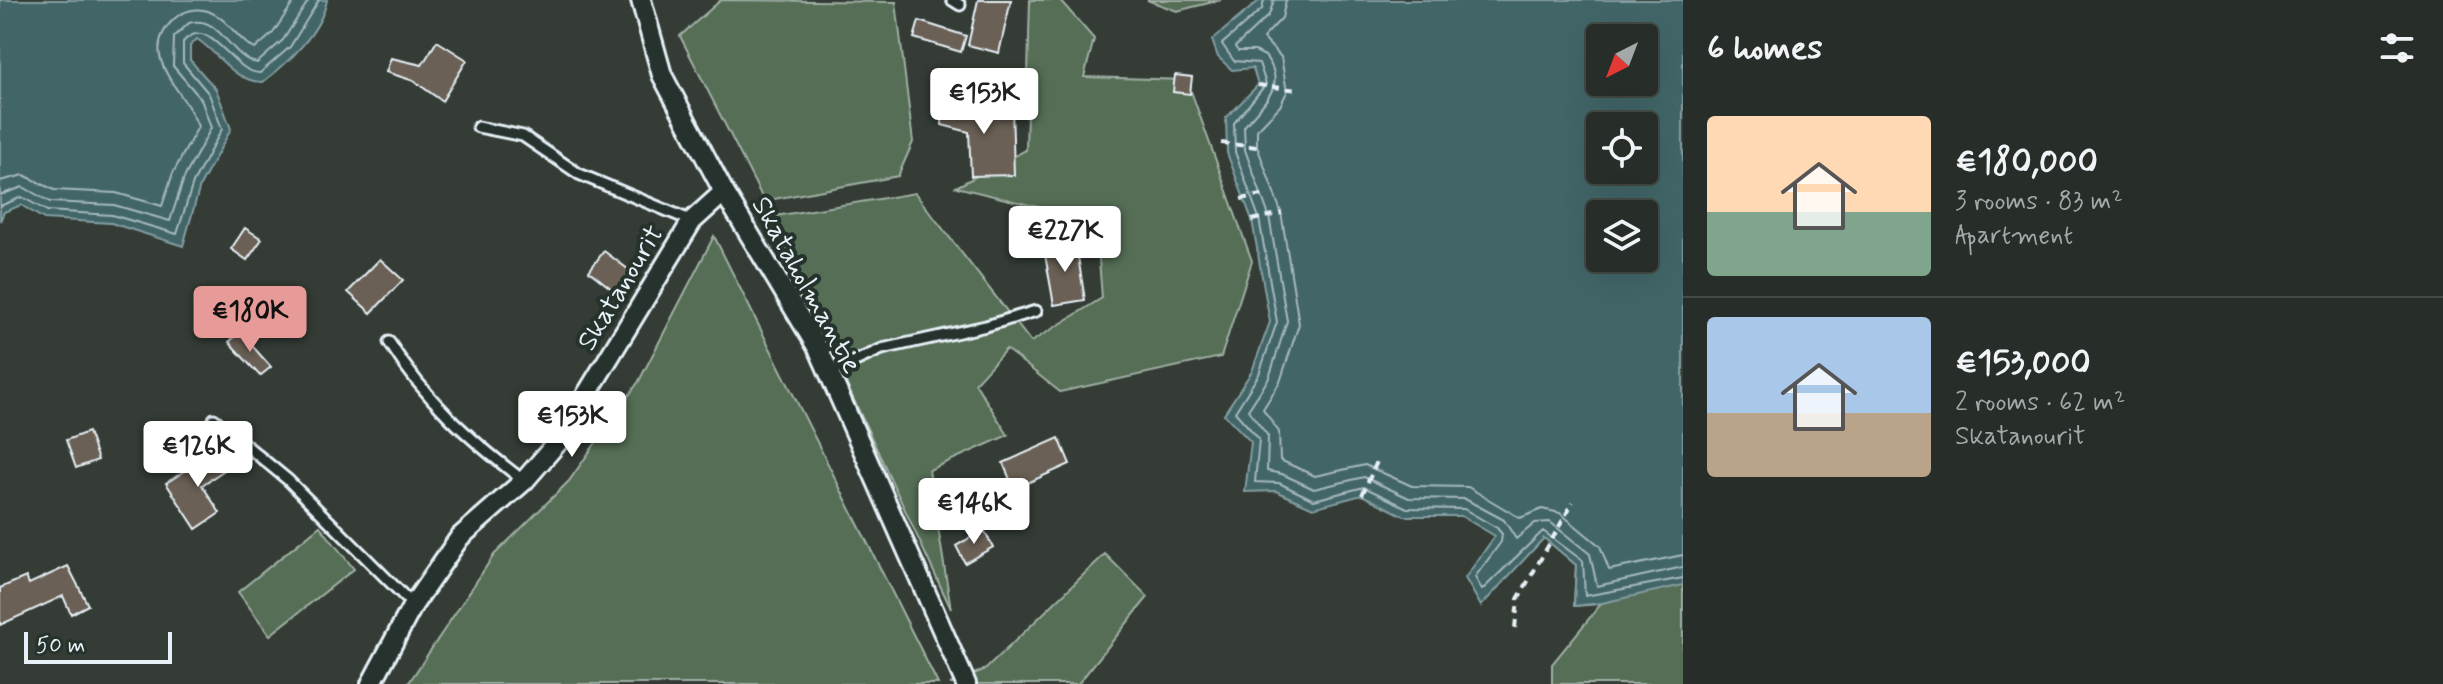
<!DOCTYPE html>
<html lang="en">
<head>
<meta charset="utf-8">
<style>
  body { margin:0; font-family:Mynerve,sans-serif; background:#2f3530; color:#f1f3f6; height:100vh; display:flex; flex-direction:column; font-size:30px; white-space:nowrap }
  * { box-sizing:border-box; margin:0 }
  p { font-size:26px; color:#a4a8a8 }
  .icon { flex:none; width:44px; height:44px; fill:none; stroke:currentColor; stroke-width:2; stroke-linecap:round; stroke-linejoin:round }
  .map { position:relative; flex:1; overflow:hidden }
  .panel { display:flex; flex-direction:column; background:#272d28; width:760px }
  .panel>* { flex:none }
  .needle { width:52px; rotate:222deg }
  .tools { position:absolute; left:1586px; top:24px; display:grid; gap:16px }
  .tools a { display:grid; place-items:center; width:72px; height:72px; border-radius:8px; background:#272d28; box-shadow:0 8px 32px #0002,0 0 0 2px #434945; font-size:40px }
  .scale { position:absolute; left:24px; bottom:20px; width:148px; box-sizing:border-box; padding-left:8px; border:4px solid #e8f1f8; border-top:0; font-size:22px; line-height:28px; white-space:nowrap; color:#e8f1f8; -webkit-text-stroke:6px #26332d; paint-order:stroke }
  .price { position:absolute; translate:-50% -68px; padding:0 18px; border-radius:8px; background:#fff; color:#222; font-size:26px; line-height:52px; filter:drop-shadow(0 2px 4px #0008) }
  .price::after { content:''; position:absolute; left:50%; top:48px; width:24px; height:18px; margin-left:-12px; background:inherit; clip-path:polygon(0 0,100% 0,50% 100%) }
  .price.selected { background:#e69b98; color:#111 }
  ul { padding:0; list-style:none }
  li { display:flex; align-items:center; gap:24px; height:200px; padding:0 24px }
  li+li { border-top:2px solid #434945 }
  li span { display:grid; place-items:center; flex:none; width:224px; height:160px; border-radius:8px; color:#555 }
  li>.icon { margin-inline-start:auto }
  span .icon { width:96px; height:96px; fill:#fffc; stroke-width:1 }
  li b { font-size:34px }
  h2 { display:flex; justify-content:space-between; align-items:center; height:96px; padding:0 24px; font-size:34px }
  main { display:flex; flex:1; min-height:0 }
  .map>svg:first-child { display:block }
  .green { fill:#576e54; stroke:#a0b0a6; stroke-width:2 }
  .water { fill:#436668; stroke:#859ea2; stroke-width:2; fill-rule:evenodd }
  .lines { fill:none; stroke-linecap:round; stroke-linejoin:round }
  .shore { stroke:#a6b9be; stroke-width:2 }
  .building { fill:#6a6054; stroke:#e8f1f8; stroke-width:2 }
  .lane-casing { stroke:#e8f1f8; stroke-width:15 }
  .street-casing { stroke:#e8f1f8; stroke-width:24 }
  .path { stroke:#e8f1f8; stroke-width:4; stroke-dasharray:8 6; stroke-linecap:butt }
  .lane { stroke:#26332d; stroke-width:9 }
  .street { stroke:#26332d; stroke-width:18 }
  .labels { text-anchor:middle; stroke-width:8; stroke-linejoin:round; paint-order:stroke }
  .street-label { font-size:28px; fill:#e8f1f8; stroke:#26332d }
</style>
</head>
<body>
<main>
<div class="map">
<svg width="1683" height="684" viewBox="0 0 1683 684">
  <rect width="100%" height="100%" fill="#343c35"/>
  <filter id="ink" filterUnits="userSpaceOnUse"><feTurbulence type="fractalNoise" baseFrequency=".0125" numOctaves="2"/><feDisplacementMap in="SourceGraphic" scale="16" xChannelSelector="R" yChannelSelector="G"/><feConvolveMatrix kernelMatrix="1 2 1 2 8 2 1 2 1" color-interpolation-filters="sRGB"/></filter>
  <g filter="url(#ink)">
    <path class="green" d="M721,0L896,2L913,142L898,176L764,201L680,36Z
      M1030,0H1060L1094,39L1084,77L1187,80L1252,261L1221,357L1060,392L1006,349L975,383L1008,435L929,470L951,609L769,217L915,193L1031,342L1102,298L1096,221L956,187L1026,150Z
      M1147,0H1221L1177,11Z
      M714,236L938,684H408L494,555L569,481L639,381Z
      M320,526L354,569L270,635L238,592Z
      M1683,529V684H1552V664L1601,604L1574,606L1576,565L1568,558Z
      M1105,554L1148,597L1078,684H950L986,669Z"/>
    <path class="water" d="M0,0H327C321,32 288,63 263,82C232,81 221,55 197,39L190,46V60L216,89L231,129L200,186L183,246L111,223L44,219L21,205L4,212L0,221Z
      M1260,0H1683V585L1602,603L1574,606L1576,565L1544,538L1481,606L1465,578L1495,536L1461,516H1404L1362,495L1313,508L1276,491L1245,492L1251,442L1224,414L1252,371L1270,322L1252,220L1227,153L1226,118L1258,85L1253,68L1232,70L1218,57L1212,40ZM1644,38V82H1600V38ZM1644,126V170H1600V126ZM1644,214V258H1600V214Z"/>
    <g class="lines">
      <path class="shore" d="M1264,0L1262,9L1222,44L1234,61L1259,63L1266,84L1234,123L1235,152L1259,218L1277,322L1259,374L1235,412L1259,439L1255,482L1279,483L1314,500L1364,487L1407,508L1464,509L1497,528L1502,534L1501,542L1475,577L1482,590L1543,531L1583,561L1585,596L1683,578
        M1274,0L1269,15L1235,47L1238,51H1255L1265,56C1290,87 1261,103 1244,127L1245,150L1269,216L1287,321L1269,378L1248,410L1268,436L1267,471L1282,474L1314,489L1364,477L1409,498L1465,499L1504,520L1516,539L1535,523L1550,522L1590,554L1597,586L1683,567
        M1286,0L1282,18L1263,38L1281,57L1287,92L1280,106L1257,130V146L1281,212L1299,324L1280,382L1263,409L1279,432L1280,460L1315,476L1365,465L1412,486L1468,487L1520,518L1542,509L1560,513L1600,546L1609,570L1683,555
        M0,181L24,175L54,190L116,193L162,206L173,173L198,127C187,91 134,57 174,19C183,11 196,7 208,11C229,19 238,41 255,49L273,33L295,0
        M0,195L23,187L50,202L114,205L170,221L184,178L211,128L201,99L173,66L174,37L189,23C221,14 230,59 257,63L283,40L309,0
        M0,206L22,197L47,211L112,215L177,234L193,183L222,129L209,94L183,63V42C210,12 231,73 260,73L290,47L319,0"/>
    </g>
    <path class="building" d="M978,0H1011L999,53L968,45Z
      M919,21L966,36L961,52L914,38Z
      M437,41L467,60L442,101L414,81L386,72L391,58L422,65Z
      M1175,75L1192,77L1190,94L1173,92Z
      M943,97L983,109L1012,106L1014,175L971,176L969,132L942,125Z
      M245,228L262,239L247,260L231,249Z
      M1076,244L1085,300L1054,305L1044,249Z
      M604,251L633,273L617,293L589,271Z
      M380,259L403,280L371,313L348,292Z
      M240,332L271,367L260,376L229,342Z
      M88,432L98,460L76,468L66,440Z
      M1059,438L1070,464L1014,489L1003,463Z
      M218,450L229,467L202,485L220,513L196,529L166,483Z
      M984,530L993,547L965,563L956,546Z
      M68,566L88,605L71,614L63,596L0,625V588L26,577L29,584Z"/>
    <g class="lines">
      <defs>
        <path id="lane" d="M952,0L960,5
          M478,127L523,136L579,174L692,221
          M389,342C426,401 469,439 524,481
          M829,373L882,349L986,326L1036,311
          M214,419L288,480L413,605"/>
        <path id="street" d="M641,0L662,75L724,192L819,350L966,684
          M371,684L413,605L460,537L524,481L557,443L692,221L724,192"/>
      </defs>
      <use href="#lane" class="lane-casing"/>
      <use href="#street" class="street-casing"/>
      <path class="path" d="M1258,85L1297,90
        M1221,143L1257,147
        M1241,199L1262,195
        M1252,220L1282,213
        M1362,495L1379,457
        M1515,628L1518,599L1573,502"/>
      <use href="#lane" class="lane"/>
      <use href="#street" class="street"/>
    </g>
  </g>
  <g class="labels">
    <g class="street-label">
      <text transform="translate(808 284) rotate(61)" y="10">Skataholmantie</text>
      <text transform="translate(619 287) rotate(-59)" y="10">Skatanourit</text>
    </g>
  </g>
</svg>
<div class="tools">
<a><svg class="needle" viewBox="-14 -14 28 28"><path d="M0-13l5 13h-10z" fill="#e53935"/><path d="M0 13l5-13h-10z" fill="#a4a8a8"/></svg></a>
<a><svg class="icon" aria-label="locate" viewBox="0 0 24 24"><circle cx="12" cy="12" r="6"/><path d="M12 2v4M12 18v4M2 12h4M18 12h4"/></svg></a>
<a><svg class="icon" aria-label="layers" viewBox="0 0 24 24"><path d="M12 4l9 5-9 5-9-5zM3 14l9 5 9-5"/></svg></a>
</div>
<div class="scale">50 m</div>
<b class="price" style="left:984px;top:136px">€153K</b>
<b class="price" style="left:1065px;top:274px">€227K</b>
<b class="price selected" style="left:250px;top:354px">€180K</b>
<b class="price" style="left:572px;top:459px">€153K</b>
<b class="price" style="left:198px;top:489px">€126K</b>
<b class="price" style="left:974px;top:546px">€146K</b>
</div>
<section class="panel">
<h2>6 homes<svg class="icon" aria-label="filters" viewBox="0 0 24 24"><path d="M4 7h16M4 17h16"/><circle cx="9" cy="7" r="2"/><circle cx="15" cy="17" r="2"/></svg></h2>
<ul>
<li><span style="background:linear-gradient(#ffd9b3 60%,#7fa58c 0)"><svg class="icon" aria-label="home" viewBox="0 0 24 24"><path d="M3 11l9-7 9 7M6 9v11h12V9"/></svg></span><div><b>€180,000</b><p>3 rooms · 83 m²</p><p>Apartment</p></div></li>
<li><span style="background:linear-gradient(#a9c7e8 60%,#b9a48a 0)"><svg class="icon" aria-label="home" viewBox="0 0 24 24"><path d="M3 11l9-7 9 7M6 9v11h12V9"/></svg></span><div><b>€153,000</b><p>2 rooms · 62 m²</p><p>Skatanourit</p></div></li>
</ul>
</section>
</main>
</body>
</html>
